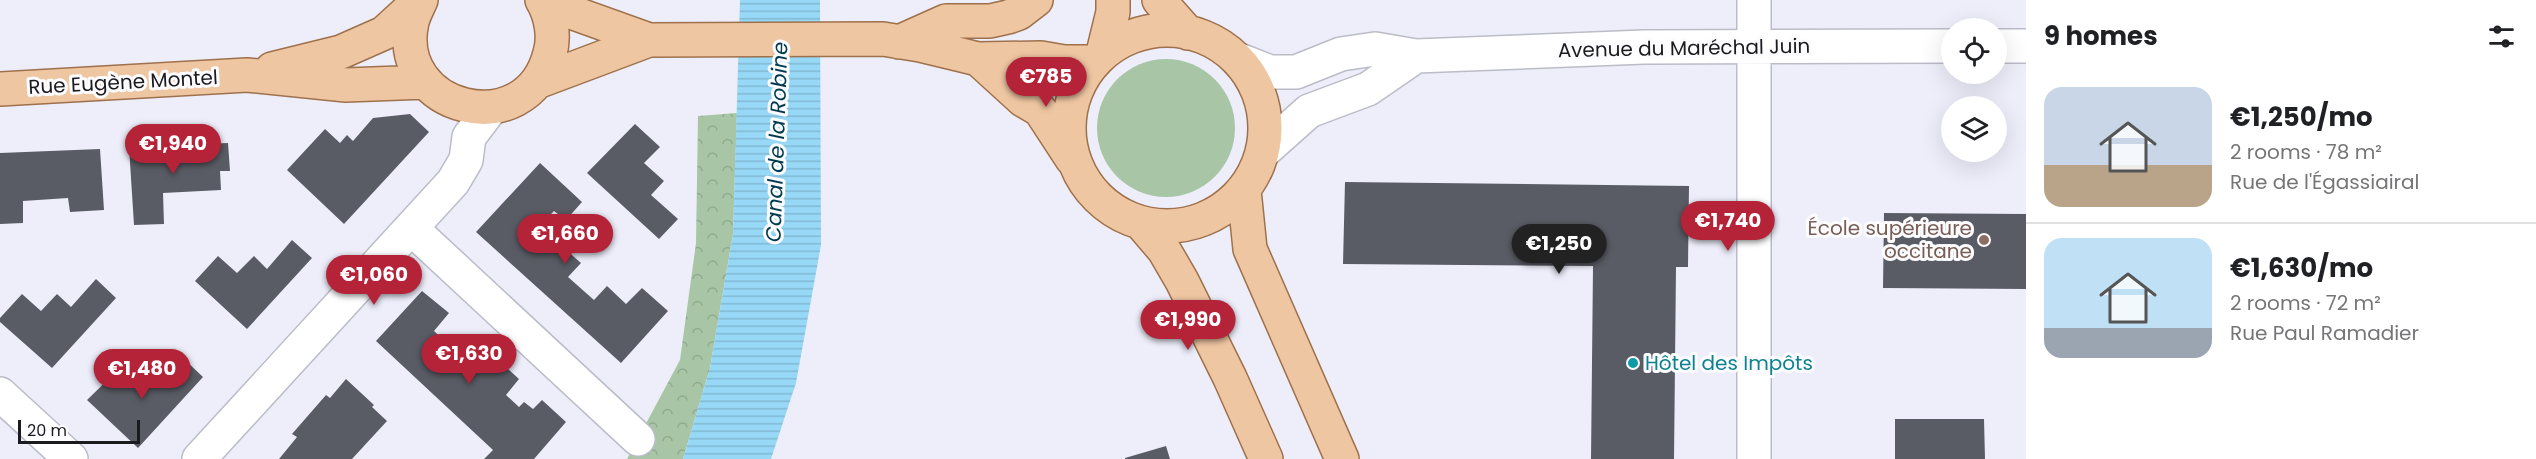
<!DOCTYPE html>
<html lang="en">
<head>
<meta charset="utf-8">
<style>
  body { margin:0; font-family:Poppins,sans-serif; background:#f2f2f2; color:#202124; height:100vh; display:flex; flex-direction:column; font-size:22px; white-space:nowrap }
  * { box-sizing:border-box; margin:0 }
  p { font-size:20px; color:#757577 }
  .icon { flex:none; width:33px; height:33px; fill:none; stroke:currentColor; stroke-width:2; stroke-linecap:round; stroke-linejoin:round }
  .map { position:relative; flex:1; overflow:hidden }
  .details { display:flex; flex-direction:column; background:#fff; width:510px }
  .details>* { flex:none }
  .buttons { position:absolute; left:1941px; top:18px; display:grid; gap:12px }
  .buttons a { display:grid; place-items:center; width:66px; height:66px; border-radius:50%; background:#fff; box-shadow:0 6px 24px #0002; font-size:30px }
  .scale { position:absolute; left:18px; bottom:15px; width:122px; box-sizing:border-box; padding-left:6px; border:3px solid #1b1b1f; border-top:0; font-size:16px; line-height:21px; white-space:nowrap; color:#1b1b1f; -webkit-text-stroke:4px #fcfcff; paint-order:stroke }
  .price { position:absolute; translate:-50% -51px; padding:0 14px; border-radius:21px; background:#b52339; color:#fff; font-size:20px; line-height:39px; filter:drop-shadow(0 2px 3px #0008) }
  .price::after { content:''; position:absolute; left:50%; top:36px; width:18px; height:14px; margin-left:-9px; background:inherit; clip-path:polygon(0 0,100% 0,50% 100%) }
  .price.current { background:#222; color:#fff }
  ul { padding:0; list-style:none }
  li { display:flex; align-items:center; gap:18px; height:150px; padding:0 18px }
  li+li { border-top:2px solid #e0e0e0 }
  li span { display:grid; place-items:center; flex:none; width:168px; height:120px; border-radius:18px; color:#555 }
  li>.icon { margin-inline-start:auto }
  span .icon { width:72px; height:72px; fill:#fffc; stroke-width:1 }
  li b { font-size:26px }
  h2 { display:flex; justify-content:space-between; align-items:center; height:72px; padding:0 18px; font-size:26px }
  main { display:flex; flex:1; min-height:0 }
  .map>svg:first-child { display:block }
  .grass { fill:#a8c6a5 }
  .forest { fill:url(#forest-crowns) }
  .water { fill:url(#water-rules) }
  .building { fill:#5a5c65 }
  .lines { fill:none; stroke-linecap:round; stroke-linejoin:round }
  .minor-casing { stroke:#bbbcc7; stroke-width:36 }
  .major-casing { stroke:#9e714c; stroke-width:36 }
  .minor { stroke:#fff; stroke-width:33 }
  .major { stroke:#efc6a2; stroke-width:33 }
  .education-dot { fill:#8d6e63; stroke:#fcfcff; stroke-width:2 }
  .culture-dot { fill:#0f9aa8; stroke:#fcfcff; stroke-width:2 }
  .labels { text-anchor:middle; stroke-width:6; stroke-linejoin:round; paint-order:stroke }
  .street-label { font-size:20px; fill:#1b1b1f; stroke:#fcfcff }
  .education-label { font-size:20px; fill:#785e54; stroke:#fcfcff; text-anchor:end }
  .culture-label { font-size:20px; fill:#0d838f; stroke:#fcfcff; text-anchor:start }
  .water-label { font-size:21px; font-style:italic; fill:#003a4f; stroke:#fcfcff }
</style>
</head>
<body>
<main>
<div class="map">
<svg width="2026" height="459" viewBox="0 0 2026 459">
  <defs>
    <pattern id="forest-crowns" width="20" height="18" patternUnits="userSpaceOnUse" patternTransform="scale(1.5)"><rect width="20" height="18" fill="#a8c6a5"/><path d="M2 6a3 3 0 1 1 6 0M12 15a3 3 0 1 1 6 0" fill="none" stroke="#90aa8e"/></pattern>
    <pattern id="water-rules" width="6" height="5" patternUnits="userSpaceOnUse" patternTransform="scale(1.5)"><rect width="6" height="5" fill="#97d8f7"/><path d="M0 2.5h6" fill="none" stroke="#82b9d3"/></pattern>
  </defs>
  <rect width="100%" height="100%" fill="#edeefa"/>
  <path class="grass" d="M1097 128a69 69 0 1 1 138 0a69 69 0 1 1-138 0Z"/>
  <path class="forest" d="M737,113L733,234L710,368L683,459H627L680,360L696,243L698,116Z"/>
  <path class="water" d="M740,0H820L821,245L796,383L771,459H683L710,368L733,234Z"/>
  <path class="building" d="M410,114L429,132L344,224L287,170L325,129L340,143L347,135L353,141L373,118Z
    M635,124L660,147L644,163L664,181L651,195L678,219L659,239L587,173Z
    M228,143L230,171H220L221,190L163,193L164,224L134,225L129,147Z
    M100,149L104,210L70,212L68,198L23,201V223L0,224V153Z
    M540,163L582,202L566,220L554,211L544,221L539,217L534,222L581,263L568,277L594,300L607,286L626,304L642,288L668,311L621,363L476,232Z
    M1345,182L1689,186L1688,267H1676L1674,459H1591L1593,266L1343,264Z
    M1884,213L2026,214V289L1883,288Z
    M292,240L312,258L247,329L195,281L218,256L237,273L254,256L267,269Z
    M96,279L116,298L52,368L0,322V318L22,294L41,311L57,294L71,307Z
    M422,291L449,313L434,331L479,373L494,356L519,379L506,395L519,407L524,402L533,409L542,400L566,422L534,459H484L493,450L376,341Z
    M184,359L203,377L138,448L87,400L125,363L141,378L145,374L158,387Z
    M346,379L374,405L372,407L387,421L352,459H279L297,437L292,434L326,395L330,398Z
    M1895,419H1984L1985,459H1895Z
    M1166,446L1170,459H1125V458Z"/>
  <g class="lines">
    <defs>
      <path id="minor" d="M1996,46H2026
        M1237,59L1270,72H1296L1341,54L1375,49L1416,56L1644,47L1952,46
        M1263,152L1309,111L1368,89L1416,56
        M411,228L638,439
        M0,394L71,459
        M199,459L453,182L466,160L469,137L491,108
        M1754,459V0"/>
      <path id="major" d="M421,0C418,7 414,14 412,22C392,110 527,145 550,53C555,36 551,15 542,0
        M1159,0L1188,33
        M543,2L649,40L883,39L920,45L978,59L1041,58L1064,62H1092
        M1069 128a98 98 0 1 1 196 0a98 98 0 1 1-196 0Z
        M899,42L946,21H990L1008,17L1019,13L1036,0
        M1103,53L1113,12V0
        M978,59L1023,100L1040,110L1072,159
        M272,69L341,52L384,33L420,0
        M537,82L649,40
        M0,89L247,75L346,85L426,82
        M1244,190L1250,249L1342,459
        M1141,223L1164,250L1182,281L1230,378L1266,459"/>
    </defs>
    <use href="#minor" class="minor-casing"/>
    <use href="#major" class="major-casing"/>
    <use href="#minor" class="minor"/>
    <use href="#major" class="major"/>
  </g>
  <circle class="education-dot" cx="1984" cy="240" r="6"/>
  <circle class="culture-dot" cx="1633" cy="363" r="6"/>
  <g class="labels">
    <g class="street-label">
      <text transform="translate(1684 48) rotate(-1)" y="7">Avenue du Maréchal Juin</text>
      <text transform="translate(123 82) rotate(-3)" y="7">Rue Eugène Montel</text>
    </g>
    <g class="education-label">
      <text x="1972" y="235">École supérieure<tspan x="1972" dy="23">occitane</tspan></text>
    </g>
    <g class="culture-label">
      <text x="1645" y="370">Hôtel des Impôts</text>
    </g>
    <g class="water-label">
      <text transform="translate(777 142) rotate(-88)" y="7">Canal de la Robine</text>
    </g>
  </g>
</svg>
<div class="buttons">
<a><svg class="icon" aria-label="locate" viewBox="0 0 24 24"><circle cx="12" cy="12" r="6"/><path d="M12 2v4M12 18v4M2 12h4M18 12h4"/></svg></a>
<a><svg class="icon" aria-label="layers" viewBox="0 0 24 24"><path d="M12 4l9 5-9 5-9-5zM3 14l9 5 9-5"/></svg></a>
</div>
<div class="scale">20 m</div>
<b class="price" style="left:1046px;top:108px">€785</b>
<b class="price" style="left:173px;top:175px">€1,940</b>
<b class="price" style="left:1728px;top:252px">€1,740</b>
<b class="price" style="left:565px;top:265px">€1,660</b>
<b class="price current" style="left:1559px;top:275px">€1,250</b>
<b class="price" style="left:374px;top:306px">€1,060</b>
<b class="price" style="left:1188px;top:351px">€1,990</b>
<b class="price" style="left:469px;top:385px">€1,630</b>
<b class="price" style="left:142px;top:400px">€1,480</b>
</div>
<section class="details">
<h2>9 homes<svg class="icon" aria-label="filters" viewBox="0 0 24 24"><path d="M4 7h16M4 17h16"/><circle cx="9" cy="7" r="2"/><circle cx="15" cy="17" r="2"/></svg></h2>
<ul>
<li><span style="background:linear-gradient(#c9d6e8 65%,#b9a48a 0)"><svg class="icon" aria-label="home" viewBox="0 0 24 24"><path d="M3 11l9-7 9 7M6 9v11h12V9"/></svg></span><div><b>€1,250/mo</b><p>2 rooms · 78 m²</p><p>Rue de l'Égassiairal</p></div></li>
<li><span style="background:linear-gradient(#bfe0f5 75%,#9aa5b1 0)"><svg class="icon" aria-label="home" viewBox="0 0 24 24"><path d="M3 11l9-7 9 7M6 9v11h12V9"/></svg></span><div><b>€1,630/mo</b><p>2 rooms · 72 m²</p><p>Rue Paul Ramadier</p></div></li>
</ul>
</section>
</main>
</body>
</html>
